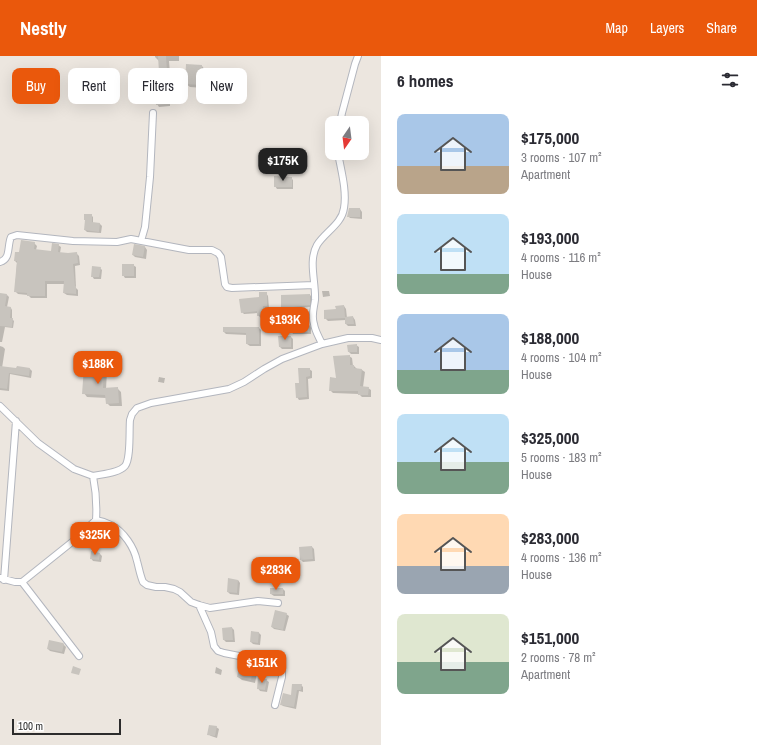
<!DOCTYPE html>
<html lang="en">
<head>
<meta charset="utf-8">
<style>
  body { margin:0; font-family:"Archivo Narrow",sans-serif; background:#f7f7f7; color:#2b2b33; height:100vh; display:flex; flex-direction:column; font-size:15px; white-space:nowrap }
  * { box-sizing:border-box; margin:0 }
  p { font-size:13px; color:#7c7c81 }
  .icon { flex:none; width:22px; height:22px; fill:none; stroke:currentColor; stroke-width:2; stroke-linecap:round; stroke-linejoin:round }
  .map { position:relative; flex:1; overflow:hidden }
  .details { display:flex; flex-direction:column; background:#fff; width:376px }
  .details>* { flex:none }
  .banner { position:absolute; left:12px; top:12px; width:309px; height:36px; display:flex; gap:8px }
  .needle { width:26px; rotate:194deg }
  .fabs { position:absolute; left:325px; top:60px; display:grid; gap:8px }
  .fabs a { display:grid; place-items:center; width:44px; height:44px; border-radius:8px; background:#fff; box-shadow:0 4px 16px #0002; font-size:20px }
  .scale { position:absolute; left:12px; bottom:10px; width:109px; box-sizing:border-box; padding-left:4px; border:2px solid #2c2c2c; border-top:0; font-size:11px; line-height:14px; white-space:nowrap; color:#2c2c2c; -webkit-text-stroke:3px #fff; paint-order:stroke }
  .price { position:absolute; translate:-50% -34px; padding:0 9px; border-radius:8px; background:#ea580c; color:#fff; font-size:13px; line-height:26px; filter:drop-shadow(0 1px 2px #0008) }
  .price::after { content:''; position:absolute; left:50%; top:24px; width:12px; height:9px; margin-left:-6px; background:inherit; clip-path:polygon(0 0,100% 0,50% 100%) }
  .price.selected { background:#222; color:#fff }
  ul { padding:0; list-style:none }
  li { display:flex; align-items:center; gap:12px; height:100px; padding:0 16px }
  li span { display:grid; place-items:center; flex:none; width:112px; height:80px; border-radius:8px; color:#555 }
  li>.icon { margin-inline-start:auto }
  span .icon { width:48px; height:48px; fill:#fffc; stroke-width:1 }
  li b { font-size:17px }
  h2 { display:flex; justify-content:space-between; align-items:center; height:48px; padding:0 16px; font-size:17px }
  .tag { padding:0 14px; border-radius:8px; background:#fff; box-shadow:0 4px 16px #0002; font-size:14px; line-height:36px }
  .tag.selected { background:#ea580c; color:#fff }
  header { display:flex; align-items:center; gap:24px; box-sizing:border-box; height:56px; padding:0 20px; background:#ea580c; color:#fff }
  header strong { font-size:19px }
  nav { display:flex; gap:22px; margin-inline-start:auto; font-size:14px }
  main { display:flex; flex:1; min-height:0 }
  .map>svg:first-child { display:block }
  .shadow { fill:#0003 }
  .building { fill:#c8c4be }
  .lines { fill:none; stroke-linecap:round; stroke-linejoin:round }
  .minor-casing { stroke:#b3b6be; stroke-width:8 }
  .minor { stroke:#fff; stroke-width:6 }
</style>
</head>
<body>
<header>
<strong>Nestly</strong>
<nav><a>Map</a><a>Layers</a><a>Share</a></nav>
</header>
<main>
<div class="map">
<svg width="381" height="689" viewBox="0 0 381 689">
  <rect width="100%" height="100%" fill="#ece6df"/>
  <path class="shadow" d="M155,0H179V5H169L170,18L163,19L160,15L159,5L155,1Z
    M202,10L205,14L204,32L190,31L186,28Z
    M205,34L207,36V48H201L199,45Z
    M167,40L170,42V50L159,51L157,48Z
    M291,122L293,124V133H277L275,130Z
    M360,153L362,156V163L350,162L348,160Z
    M91,159L93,161V167L100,168L102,170L101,177L87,176L85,174L86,165L85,164Z
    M34,187L37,190L36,194L52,197L58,189L61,191L60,197H76L79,200L80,209L75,210L76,232L78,234V240L67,239L64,237L65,228H47V242H31L28,239L18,238L15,235L17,207L15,205L20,197Z
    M135,189L145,191L147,194L146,203L135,201L133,199Z
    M133,209L136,211V222H125L123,219Z
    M100,212L102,214L101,223H94L92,220Z
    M322,235H329L330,240L323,241Z
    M266,237L268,240L269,252H264L265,261L261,262L258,259V257L244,258L242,256Z
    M7,239L9,241L7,251L11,252L12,254V263L14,265L13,272L5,271L2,286H0V241Z
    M310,239L312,241L311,251L295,252V256H290L289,267L284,266L282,264L283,255L282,240Z
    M344,250L346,253L347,262L353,261L355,264L356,270H348L346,268V264L328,265L325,262L337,254Z
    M309,269L311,271V278H293L291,275Z
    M224,272H259L261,274V290H250L247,288V279L226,278L224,276Z
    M291,281L293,283V293H282L280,291Z
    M356,289L359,291V298H351L349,296Z
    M0,290L3,291L5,293L2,312L30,313L32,315L31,322L10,318L9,335L0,334Z
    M349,300L352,302L353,310H354L357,313L362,314L365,316L363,331L368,332L371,334V341H362L359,338L333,337L330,334Z
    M103,313L107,316L106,333H118L121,336L122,350H110L107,347L106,342L87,341L84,337Z
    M309,313L312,315V322L308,323L309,343L299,344L297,341L300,328Z
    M159,321L164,322H165L164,327L159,326H158Z
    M312,491L314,493L315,505L303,506L301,504Z
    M100,498L102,500L101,506L93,505L91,502Z
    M238,524L240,527L239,539L230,538L228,536Z
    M271,532L283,533L285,535V540H274L271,538Z
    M286,558L289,560L285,575L274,573L272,571Z
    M232,572L234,574L235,586H226L224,584Z
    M252,576L259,577L261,579L260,589L253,588L251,586Z
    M63,588L66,591L64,598L50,595L48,593Z
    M254,608L258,612L255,627L242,624L238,621Z
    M216,611L222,614L221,619L215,617Z
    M266,624L269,626L267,636L260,635L258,632Z
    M293,629H301L303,631V636L299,635L296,653L283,650L281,648L292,640Z
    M216,671L219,673L217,682L211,680L208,678Z"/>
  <path class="building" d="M158,0H166L167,15L159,16Z
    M186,8L202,9L201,29L185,28Z
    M198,33H205V46H198Z
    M156,39H168V48L156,49Z
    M274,120L292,121V131H274Z
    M349,152H360V161H347Z
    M84,158H92V166L100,167L99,176L84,174L85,164H84Z
    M21,184L35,186L34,193L51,195L52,187L59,188L58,196L68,197L77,196L78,207L73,208L75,230H76V238L63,237L64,225H45V240H27V237L14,236L17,205H14L15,196H19Z
    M134,188L145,190L143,201L132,199Z
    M122,208H134V220H122Z
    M92,210L101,211L99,221H91Z
    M259,236H267V250H263V259L257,260V255L241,257L239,243L259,241Z
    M0,237L7,238L5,250L11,251L10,262H13L12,271L0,270Z
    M310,238V249L293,251V254H288L287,265L281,264L282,254H281V239Z
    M344,249L345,261L353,260L354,268H345V262L324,263V254L336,253L335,250Z
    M290,267L309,268V276H290Z
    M223,271H259V288H246V277L223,276Z
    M278,280H291V291H279Z
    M357,288V296H348L347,289Z
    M350,299V309H354V312L362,313L360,330L369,331L368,339H358V335H329L330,321L336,322L333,300Z
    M0,310L16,312L17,310L30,312L29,320L9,317L7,333L0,332Z
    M84,311L104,312L103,332L118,331L119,347L106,348L105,339L82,338Z
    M298,312H310V320L306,321L307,341L296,342L295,327H299Z
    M312,490L313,503L300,504L299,491Z
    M91,495L100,497L99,504L90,503Z
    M228,522L238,524L237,537L227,536Z
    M270,532H283V538H270Z
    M275,554L287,557L283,574L271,571Z
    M232,571L233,584H223L222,572Z
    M251,575L259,576L258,587L250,586Z
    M49,584L63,587L64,588L62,596L47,593Z
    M240,605L254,608L251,624L237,621Z
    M73,610L81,613L79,619L71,617Z
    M258,622L267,623L265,634L257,633Z
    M292,628H302L301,634H297L294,651L280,649L283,637L291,639Z
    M209,669L217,670L215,680L207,679Z"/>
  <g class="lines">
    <defs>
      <path id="minor" d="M340,67L342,57L355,8L358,0
        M141,185L145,171L150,121L153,57
        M0,206C11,203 7,190 11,181L17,179L73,185L117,186L131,183L189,194H212L218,197L221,201L225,228L227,231L232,232L314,229
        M322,288C319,281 315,275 314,268C311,260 314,252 315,244C316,226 308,205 317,189C325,176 342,168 344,152C347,135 341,114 338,97
        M0,350L38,387L74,413L93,420
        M96,464C102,465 107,467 111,469C124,476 134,491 137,505C139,512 140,519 143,526L147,529L156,531H165L174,533L180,536L191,546L199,549L210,552L258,545L278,547
        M0,522L15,526H22L77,482L96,464C97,449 96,435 93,420C102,418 119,417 125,410C131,403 129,373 130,364L132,358L137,352L151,347L229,333L244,326L264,313L282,303L322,288L348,282H372L381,284
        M4,524L16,365
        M22,526L79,600
        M199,549L211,576L214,590L218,595L224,597L270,606L279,608L282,614V621L275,649"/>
    </defs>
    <use href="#minor" class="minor-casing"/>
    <use href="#minor" class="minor"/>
  </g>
</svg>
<div class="fabs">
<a><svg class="needle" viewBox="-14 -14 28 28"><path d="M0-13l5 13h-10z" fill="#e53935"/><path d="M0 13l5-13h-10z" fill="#7c7c81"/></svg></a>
</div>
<div class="scale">100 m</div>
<b class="price selected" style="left:283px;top:126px">$175K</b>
<b class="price" style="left:285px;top:285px">$193K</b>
<b class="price" style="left:98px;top:329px">$188K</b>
<b class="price" style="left:95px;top:500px">$325K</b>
<b class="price" style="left:276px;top:535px">$283K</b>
<b class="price" style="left:262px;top:628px">$151K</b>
<div class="banner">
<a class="tag selected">Buy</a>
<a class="tag">Rent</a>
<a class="tag">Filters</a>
<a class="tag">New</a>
</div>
</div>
<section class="details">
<h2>6 homes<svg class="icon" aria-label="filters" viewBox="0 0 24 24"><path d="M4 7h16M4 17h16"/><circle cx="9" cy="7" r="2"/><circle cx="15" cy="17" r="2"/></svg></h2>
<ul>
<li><span style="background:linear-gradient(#a9c7e8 65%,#b9a48a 0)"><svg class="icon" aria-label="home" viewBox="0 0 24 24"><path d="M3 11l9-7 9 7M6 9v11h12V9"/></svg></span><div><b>$175,000</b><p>3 rooms · 107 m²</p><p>Apartment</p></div></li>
<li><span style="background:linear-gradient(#bfe0f5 75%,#7fa58c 0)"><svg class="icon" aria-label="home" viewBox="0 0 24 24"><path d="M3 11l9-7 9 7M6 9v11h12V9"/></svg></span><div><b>$193,000</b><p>4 rooms · 116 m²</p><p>House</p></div></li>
<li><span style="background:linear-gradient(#a9c7e8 70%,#7fa58c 0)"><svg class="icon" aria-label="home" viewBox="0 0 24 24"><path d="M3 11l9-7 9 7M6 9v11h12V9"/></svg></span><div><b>$188,000</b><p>4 rooms · 104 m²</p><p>House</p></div></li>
<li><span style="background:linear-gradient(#bfe0f5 60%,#7fa58c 0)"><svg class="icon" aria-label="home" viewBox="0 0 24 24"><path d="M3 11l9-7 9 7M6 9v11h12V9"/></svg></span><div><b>$325,000</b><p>5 rooms · 183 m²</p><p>House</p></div></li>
<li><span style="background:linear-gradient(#ffd9b3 65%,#9aa5b1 0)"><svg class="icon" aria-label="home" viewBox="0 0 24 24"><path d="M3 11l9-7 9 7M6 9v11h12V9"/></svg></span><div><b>$283,000</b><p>4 rooms · 136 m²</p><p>House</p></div></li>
<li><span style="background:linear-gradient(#dfe7d0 60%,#7fa58c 0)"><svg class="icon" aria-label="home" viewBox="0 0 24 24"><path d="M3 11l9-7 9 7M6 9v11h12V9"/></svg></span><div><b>$151,000</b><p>2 rooms · 78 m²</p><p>Apartment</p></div></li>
</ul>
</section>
</main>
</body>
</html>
